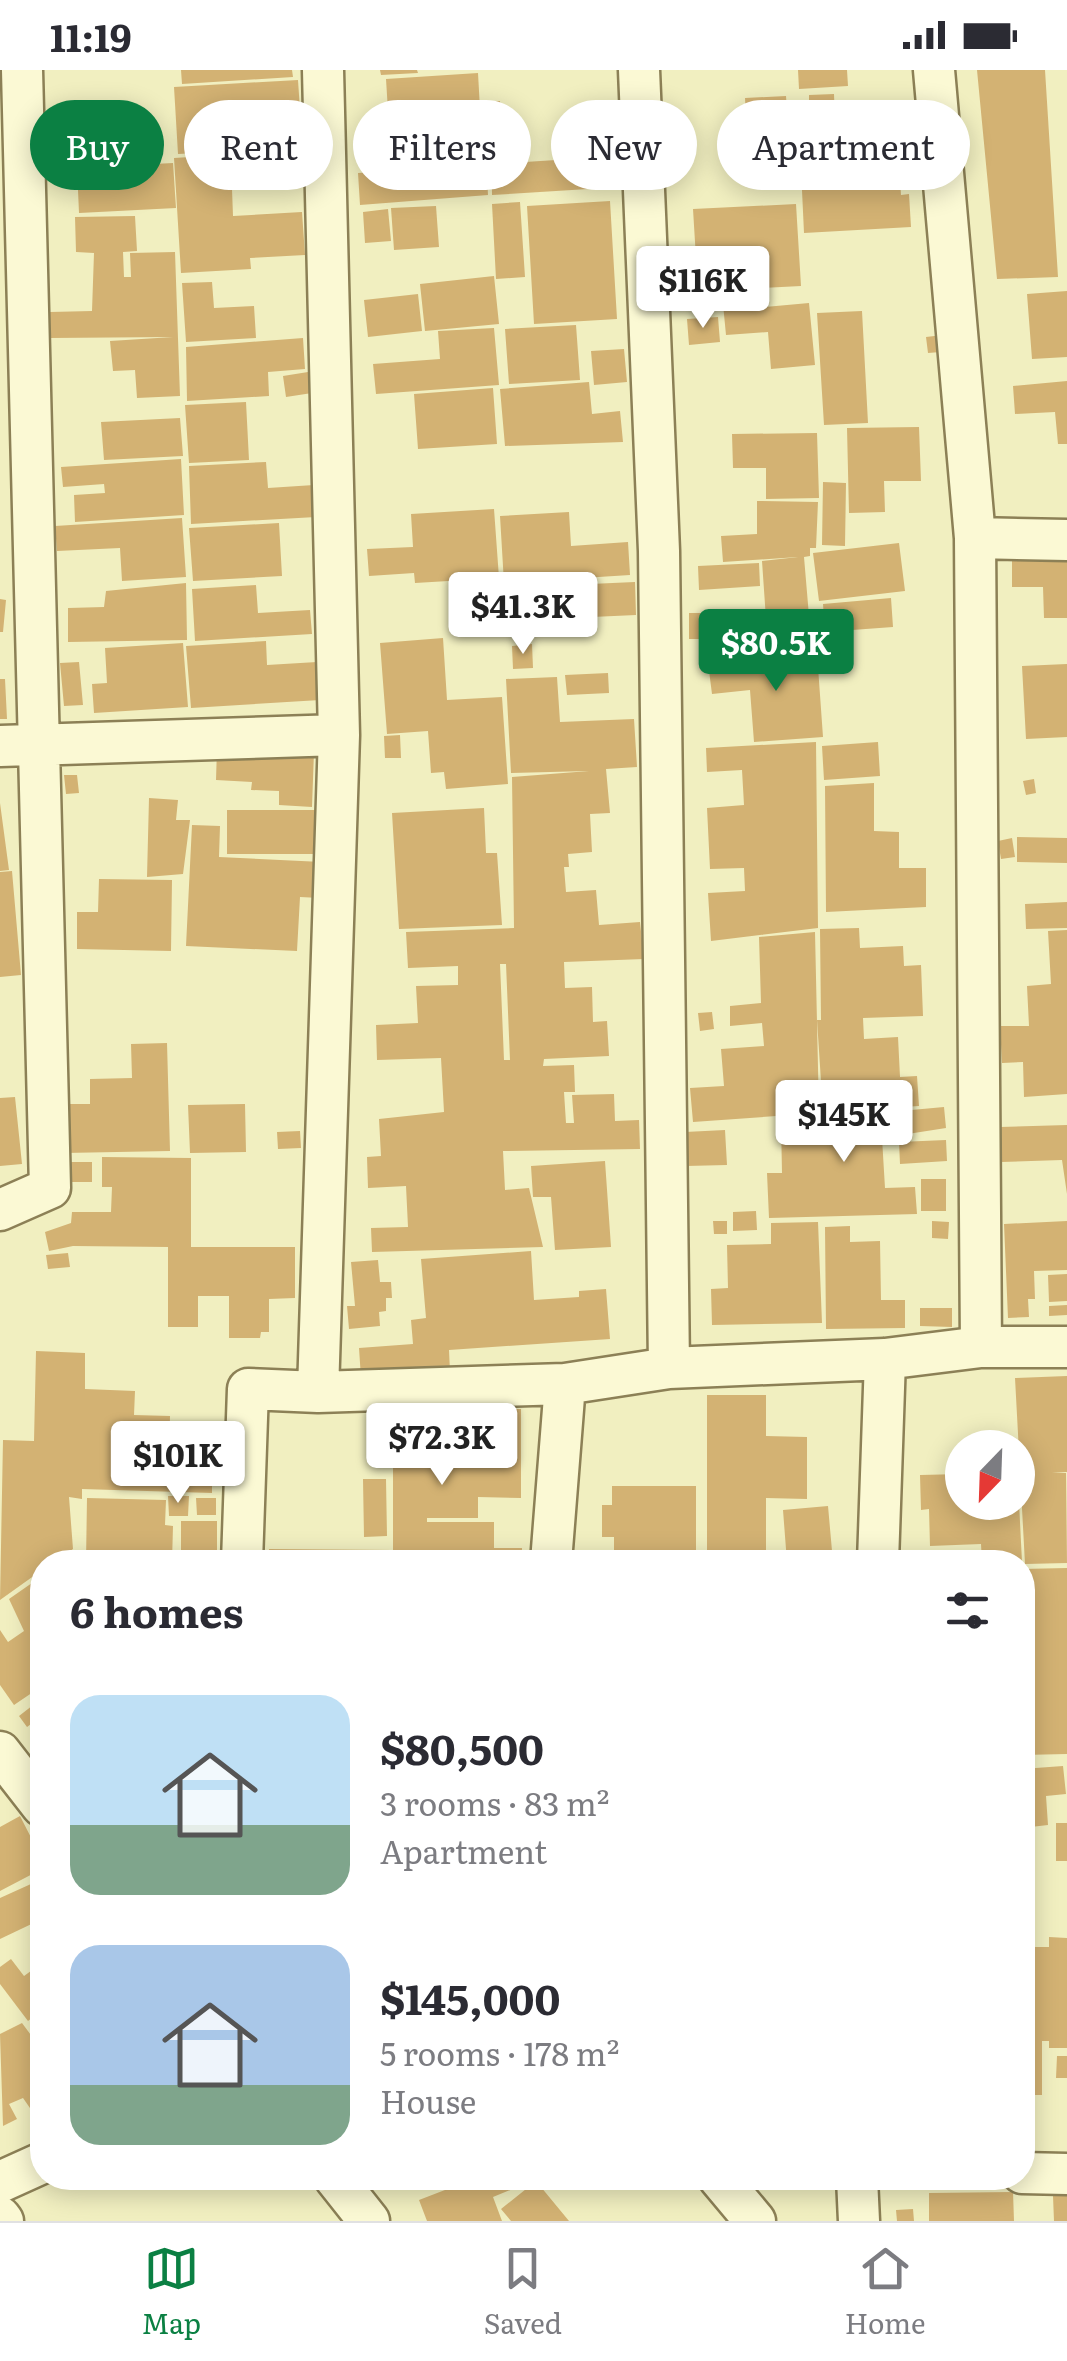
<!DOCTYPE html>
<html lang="en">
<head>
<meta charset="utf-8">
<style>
  body { margin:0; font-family:Literata,serif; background:#f2f2f3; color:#2b2b33; height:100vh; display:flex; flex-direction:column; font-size:38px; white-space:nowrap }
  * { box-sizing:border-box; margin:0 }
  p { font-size:32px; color:#7c7c81 }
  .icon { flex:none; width:55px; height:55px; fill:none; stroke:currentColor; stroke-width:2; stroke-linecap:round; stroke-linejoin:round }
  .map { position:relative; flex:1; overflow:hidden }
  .sheet { position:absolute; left:30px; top:1480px; width:1005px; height:640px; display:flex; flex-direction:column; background:#fff; border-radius:40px; box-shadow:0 5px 25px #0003 }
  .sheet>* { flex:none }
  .banner { position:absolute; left:30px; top:30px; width:1008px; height:90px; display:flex; gap:20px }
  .needle { width:65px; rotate:203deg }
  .tools { position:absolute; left:945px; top:1360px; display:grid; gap:20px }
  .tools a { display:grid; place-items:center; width:90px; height:90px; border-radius:50%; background:#fff; box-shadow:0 5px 25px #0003; font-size:50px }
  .price { position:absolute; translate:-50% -85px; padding:0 22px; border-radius:10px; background:#fff; color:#222; font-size:32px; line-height:65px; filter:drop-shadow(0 2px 5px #0008) }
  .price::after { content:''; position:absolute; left:50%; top:60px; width:30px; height:22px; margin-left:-15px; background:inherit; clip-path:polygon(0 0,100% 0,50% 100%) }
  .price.on { background:#0b8043; color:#fff }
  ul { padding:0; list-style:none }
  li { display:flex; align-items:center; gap:30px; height:250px; padding:0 40px }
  li span { display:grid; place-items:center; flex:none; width:280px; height:200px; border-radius:30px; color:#555 }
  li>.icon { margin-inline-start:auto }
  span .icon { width:120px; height:120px; fill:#fffc; stroke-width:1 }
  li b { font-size:42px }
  h2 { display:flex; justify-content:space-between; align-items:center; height:120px; padding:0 40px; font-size:42px }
  .chip { padding:0 35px; border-radius:45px; background:#fff; box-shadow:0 5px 25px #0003; font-size:35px; line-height:90px }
  .chip.on { background:#0b8043; color:#fff }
  .status { display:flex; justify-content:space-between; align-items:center; height:70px; padding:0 50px; background:#fff; direction:ltr }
  .status svg { height:28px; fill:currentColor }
  .menu { display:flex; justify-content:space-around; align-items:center; height:140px; border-top:2px solid #e1e1e2; background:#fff; font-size:28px; color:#7c7c81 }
  .menu a { display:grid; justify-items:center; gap:5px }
  .menu .on { color:#0b8043 }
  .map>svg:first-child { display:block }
  .building { fill:#d3b273; fill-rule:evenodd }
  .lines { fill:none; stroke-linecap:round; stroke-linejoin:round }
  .minor-casing { stroke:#8c8056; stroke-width:45 }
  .minor { stroke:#fbf9d4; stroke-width:40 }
</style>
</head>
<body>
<div class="status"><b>11:19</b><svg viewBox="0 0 49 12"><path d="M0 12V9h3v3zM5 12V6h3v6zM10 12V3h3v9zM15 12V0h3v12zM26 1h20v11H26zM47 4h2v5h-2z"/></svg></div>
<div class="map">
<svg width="1067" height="2151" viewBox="0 0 1067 2151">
  <rect width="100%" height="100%" fill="#f1efc0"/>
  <path class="building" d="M181,0H292L293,7L182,14Z
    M380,0H417L418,3L381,5Z
    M798,0H847L848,16L799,19Z
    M977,0H1045L1058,207L997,209Z
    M478,3L481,57L454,59L453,37L388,41L386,9Z
    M298,10L300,40L255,42L257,80L178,84L174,17Z
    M834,24L835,51H809V25Z
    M786,26L790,81L748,84L745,28Z
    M500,31L502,51L487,52L485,32Z
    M615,47L620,117L492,125L491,60L522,58L525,92L572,89L570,50Z
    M864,54L866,89L801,94L798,59Z
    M422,60L425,99L451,98L449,70L485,68L488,125L360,135L358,103L395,101L391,62Z
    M239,84L241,118L232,119L233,146L302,142L305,185L250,188L251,199L181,203L174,88Z
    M173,93L176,138L79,143L77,98Z
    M899,93L901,125L909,124L911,157L804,163L801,99Z
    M610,131L617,249L534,254L527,136Z
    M520,132L525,207L496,209L492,134Z
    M796,134L801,216L698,221L693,139Z
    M436,136L439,177L394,180L391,138Z
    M388,139L391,171L365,173L363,142Z
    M135,146L137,181L123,182L124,207H131L130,183L175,182L180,326L137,328L135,300L113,301L110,271L173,267L50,268V242L92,241L94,183L76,182L75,147Z
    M494,206L499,254L425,261L420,214Z
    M212,212L214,238L254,236L256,268L186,272L182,213Z
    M1067,221V287L1032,289L1027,224Z
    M418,224L422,261L368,267L364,230Z
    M764,231L765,237L809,233L815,295L771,299L768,262L726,265L723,234Z
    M862,241L868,353L824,355L817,243Z
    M718,247L720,272L689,275L687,249Z
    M576,255L580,310L509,314L505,259Z
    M494,258L499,315L376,324L373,294L440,289L438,261Z
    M951,264L953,281L928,283L926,267Z
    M303,268L305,299L268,302L269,326L187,331L186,277Z
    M624,279L627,312L594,315L591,281Z
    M308,302L312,323L286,327L283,306Z
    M1067,311V374H1058L1055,342L1015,344L1013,316Z
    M589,312L592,344L620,341L623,372L505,376L500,319Z
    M493,318L497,374L418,379L414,324Z
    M246,332L249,390L189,393L185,335Z
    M180,348L183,386L104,390L101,352Z
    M919,357L921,411H884L885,442L849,443L847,358Z
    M817,363L819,428L766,429V398H733L732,364Z
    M181,389L184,445L75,452L74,425L105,423L104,414L63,417L61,397Z
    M266,392L268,418L314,415L316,447L191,454L189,396Z
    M823,412L846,413L845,476L822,475Z
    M757,431L818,432L816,478H810V486L804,487L809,546L766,549L762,491L798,487L723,492L721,466L757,464Z
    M494,439L499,508L415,513L414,503L369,506L367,479L413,477L411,444Z
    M569,442L571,476L628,472L630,505L504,513L500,446Z
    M182,448L186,507L122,511L120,478L57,481L55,456Z
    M279,453L282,506L193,511L189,458Z
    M899,473L905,521L819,531L813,483Z
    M1067,489V548H1044L1043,517H1012V490Z
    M759,493L760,516L699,520L698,496Z
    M635,512L636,545L570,548L568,515Z
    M186,513L187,570L68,572V538L104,537L106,521Z
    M256,515L258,543L310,540L312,564L195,571L192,519Z
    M891,528L893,557L825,562L823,534Z
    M0,529L6,530L3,562H0Z
    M689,543H717V569H689Z
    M813,553L815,575L741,580L739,558Z
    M443,568L447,630L502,627L508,714L446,719L444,702L431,703L428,661L387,664L380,573Z
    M266,571L267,595L317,592L320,630L191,638L186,576Z
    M183,573L188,637L94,643L92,614L107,613L105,578Z
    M532,574L533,598L513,599L512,576Z
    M817,583L823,667L754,672L750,620L712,624L708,593Z
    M79,592L83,635L64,636L60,593Z
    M1067,594V667L1026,669L1022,596Z
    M608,603L609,623L567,625L565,605Z
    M557,607L560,652L634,649L637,697L606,699L610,743L590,744L592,782L568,784L569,797H564L566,822L596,820L599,855L640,852L644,889L564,892L565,918L592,917L593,952L607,951L609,986L544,989L543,996L574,995L575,1022H564L566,1053H574L572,1025L614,1024L615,1051L639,1050L640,1079L503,1081L505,1120L529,1118L543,1177L372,1182L371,1158L408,1157L406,1116L368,1118L367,1087L381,1086L379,1049L444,1042L441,988L377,990L376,955L418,953L416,916L458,915V896L408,898L406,862L514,858L512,707L589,701L511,703L506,609ZM500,894H506L510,990H504Z
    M0,609H5L7,649H0Z
    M400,665L401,688H385L384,666Z
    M816,672L818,858L711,871L708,823L745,821L744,798L710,799L707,738L744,735L742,700L707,702L706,678Z
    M878,672L880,706L824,710L822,676Z
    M217,678L314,682L312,737L279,735V721L251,720L252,712L216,710Z
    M64,705H77L79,723L66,724Z
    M1034,709L1036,723L1026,725L1023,711Z
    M874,713V761L899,762V798H926V837L826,842L825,716Z
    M149,728L178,730L176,750H190L183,804L147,807Z
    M0,733L9,800L0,801Z
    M484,738L486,783H497L502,855L399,859L392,743Z
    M227,740H315V784H227Z
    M192,755L220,756L219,787L322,792L320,828L300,827L297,881L186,876Z
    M1017,767L1067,768V793L1017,792Z
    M1012,768L1015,787L1001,789L998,771Z
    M12,801L21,905L0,907V802Z
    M99,809L172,810L171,881L77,879V842H98Z
    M1067,832V858L1026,859L1025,834Z
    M859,858L860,878L903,876L904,896L921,895L923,946L863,948L864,969L898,967L900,1007L917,1006L919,1036L823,1042L817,950H821L820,859Z
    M1067,860V1024L1024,1027L1023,992L1002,993L1000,956H1029L1027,916L1051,914L1048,861Z
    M815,862L819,1043L693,1052L690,1018L724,1016L721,979L764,976L762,953L730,956V936L761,933L759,867Z
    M712,942L714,959L700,961L698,943Z
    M167,973L170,1081L64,1083L63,1034H90V1009L132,1008L131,974Z
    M15,1027L22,1094L0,1096V1028Z
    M245,1034L246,1082L190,1083L188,1035Z
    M944,1037L946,1058L882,1068L885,1118L915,1117L917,1144L769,1148L767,1103H782L781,1052Z
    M1067,1055V1124L1062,1090L1001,1092L1000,1057Z
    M725,1060L727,1095L686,1096L685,1062Z
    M300,1061L301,1078L278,1079L277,1062Z
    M946,1070L947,1091L900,1094L899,1072Z
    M102,1087L191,1088V1177H295V1228L269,1229V1262H261L260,1268H229V1226H198V1257H168V1177L73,1176L49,1181L45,1162L71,1153L72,1142H111L112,1117H102Z
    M605,1091L611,1177L555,1180L551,1127H533L531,1096Z
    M66,1092H92V1112H66Z
    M921,1109H946V1141H921Z
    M756,1141L757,1160L733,1161V1142Z
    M713,1151H727V1164H714Z
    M932,1151L949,1152L948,1169L932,1168Z
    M1067,1151V1200L1034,1201L1035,1229H1028L1029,1247L1008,1248L1004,1154Z
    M818,1152L822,1253L712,1255L711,1219L728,1218L727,1175L771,1174V1153Z
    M850,1156V1172L880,1171L881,1230H905V1258L826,1259L825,1157Z
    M531,1181L534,1230L579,1227V1221L606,1219L610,1269L449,1280L450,1302L361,1308L359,1278L413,1274L411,1250L426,1248L421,1189Z
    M68,1183L70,1197L48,1199L46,1185Z
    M378,1190L380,1212H391L392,1228H386V1241L379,1242L380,1256L349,1259L347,1236H355L351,1192Z
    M1067,1204V1231L1049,1232L1048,1205Z
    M1067,1235V1245L1049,1246V1236Z
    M920,1238H952V1257L920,1256Z
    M36,1281L85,1283V1319L135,1321L134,1345L170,1346L169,1389L212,1390V1423L82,1419V1429L69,1427L73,1479L54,1492H42V1500L0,1530L3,1370L34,1371Z
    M1067,1306V1402H1052L1066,1403L1067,1493L1025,1494L1015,1308Z
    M707,1325H766V1366L807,1367V1429L766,1428V1486L783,1485V1492H707Z
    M393,1333H450V1361H472L474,1399L475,1360H466V1339H521V1428L478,1427V1448H427V1452H494V1478H522V1492H269V1479L393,1480Z
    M962,1404V1432H1019L1022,1492H982L981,1474L930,1476L929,1439L921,1440L920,1405Z
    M363,1409H386L387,1466L364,1467Z
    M612,1416H696V1492H614V1467H602V1435H612Z
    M168,1426H189L188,1446H169Z
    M87,1428L166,1430L165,1455L173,1456L172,1492H86Z
    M196,1428H216V1445H197Z
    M828,1436L833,1492H787L783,1440Z
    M181,1451H217V1492L181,1489Z
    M1067,1498V1684L1022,1685V1499Z
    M42,1506V1616L14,1635L0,1615V1560L8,1572L24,1561L9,1529Z
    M37,1632L42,1646L27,1657L19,1646Z
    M1063,1696L1066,1724L1046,1726L1048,1755L1022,1758V1699Z
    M20,1746L42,1789V1799L0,1821V1757Z
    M1056,1753H1067V1791H1056Z
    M42,1809V1849L0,1869V1828Z
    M1049,1867L1067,1868V1978H1049V1971H1042V2025H1022V1877H1049Z
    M11,1889L24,1906L42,1893V1940L28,1951L0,1914V1897Z
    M22,1953L42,1980V2049L39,2051L23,2028L9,2034L17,2049L3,2056L0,1964Z
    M1057,1986H1067V2008H1056Z
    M476,2108H522L525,2114L493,2127L502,2151H427L419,2130Z
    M536,2111L569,2151H511L501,2139Z
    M1013,2122L1014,2151H929V2123Z
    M1067,2125V2151H1054L1053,2126Z
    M913,2139L914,2151H897L896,2140Z"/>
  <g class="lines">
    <defs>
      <path id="minor" d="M639,0L659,481L669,1298
        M934,0L975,468L981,1277
        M975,468L1067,470
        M0,676L339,665
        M0,1140L50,1118L22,0
        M318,1322L339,665L323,0
        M242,1492L248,1319L318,1322L565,1314
        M551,1492L565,1314L669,1298L885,1289L981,1277H1067
        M878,1492L885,1289
        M0,1682L42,1736
        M1022,2103L1067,2104
        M335,2108L369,2151
        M719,2108L755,2151
        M857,2108L859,2151
        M0,2112L42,2093
        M0,2147L3,2151"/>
    </defs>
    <use href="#minor" class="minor-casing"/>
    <use href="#minor" class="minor"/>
  </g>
</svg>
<div class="tools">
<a><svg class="needle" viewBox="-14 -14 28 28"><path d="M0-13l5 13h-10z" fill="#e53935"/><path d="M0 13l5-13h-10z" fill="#7c7c81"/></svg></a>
</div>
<b class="price" style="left:703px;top:261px">$116K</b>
<b class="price" style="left:523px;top:587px">$41.3K</b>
<b class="price on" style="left:776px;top:624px">$80.5K</b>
<b class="price" style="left:844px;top:1095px">$145K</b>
<b class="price" style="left:442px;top:1418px">$72.3K</b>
<b class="price" style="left:178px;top:1436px">$101K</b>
<div class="banner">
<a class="chip on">Buy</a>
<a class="chip">Rent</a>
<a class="chip">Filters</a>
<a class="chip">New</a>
<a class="chip">Apartment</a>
</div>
<section class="sheet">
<h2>6 homes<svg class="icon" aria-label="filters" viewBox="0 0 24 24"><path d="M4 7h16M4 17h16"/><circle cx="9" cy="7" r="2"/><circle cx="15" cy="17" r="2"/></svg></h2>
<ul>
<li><span style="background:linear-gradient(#bfe0f5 65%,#7fa58c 0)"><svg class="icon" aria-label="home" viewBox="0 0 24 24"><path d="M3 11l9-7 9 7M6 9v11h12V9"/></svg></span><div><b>$80,500</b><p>3 rooms · 83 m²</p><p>Apartment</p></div></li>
<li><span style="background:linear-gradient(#a9c7e8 70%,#7fa58c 0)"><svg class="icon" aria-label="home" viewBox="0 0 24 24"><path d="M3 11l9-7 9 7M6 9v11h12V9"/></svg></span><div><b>$145,000</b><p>5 rooms · 178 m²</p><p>House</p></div></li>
</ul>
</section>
</div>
<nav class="menu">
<a class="on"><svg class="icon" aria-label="map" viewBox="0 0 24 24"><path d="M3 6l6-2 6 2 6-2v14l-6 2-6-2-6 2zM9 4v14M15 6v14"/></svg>Map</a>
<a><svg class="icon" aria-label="saved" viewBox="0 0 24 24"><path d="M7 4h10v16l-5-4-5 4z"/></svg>Saved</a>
<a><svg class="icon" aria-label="home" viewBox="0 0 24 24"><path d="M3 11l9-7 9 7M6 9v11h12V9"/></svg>Home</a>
</nav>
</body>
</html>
